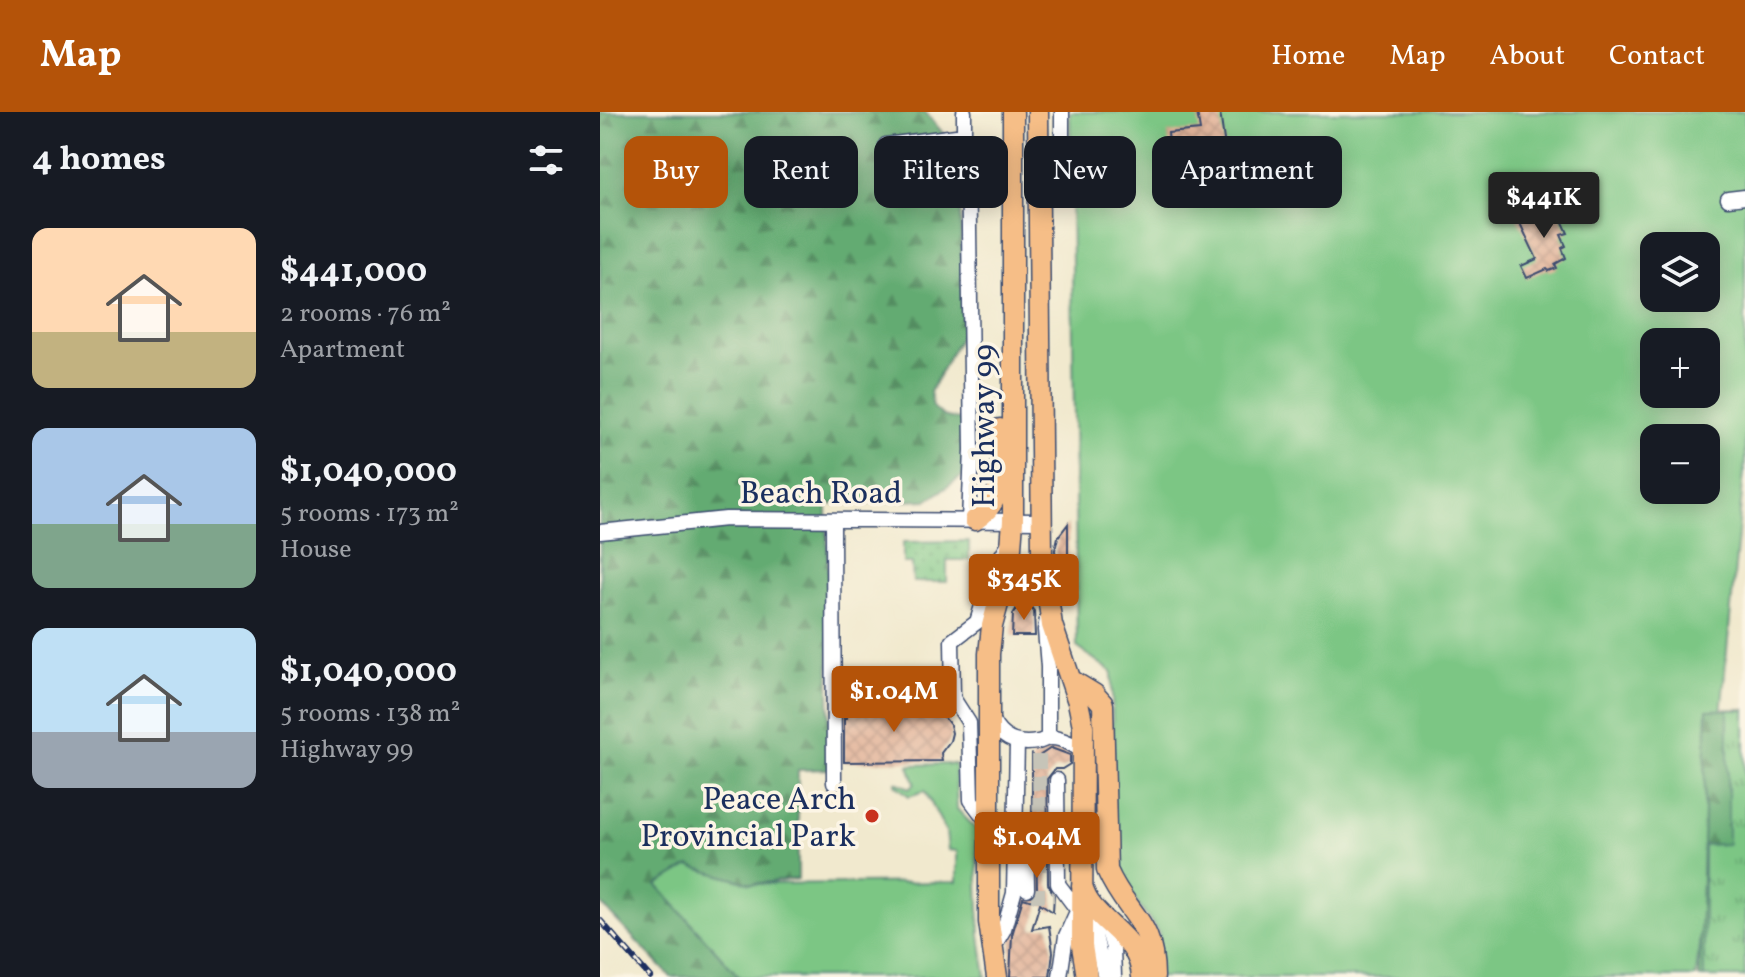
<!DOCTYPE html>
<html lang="en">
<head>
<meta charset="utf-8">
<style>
  body { margin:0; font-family:Vollkorn,serif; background:#20242c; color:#f1f3f6; height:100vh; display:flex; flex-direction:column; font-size:30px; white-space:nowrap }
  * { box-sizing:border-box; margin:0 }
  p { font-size:26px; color:#9ea1a6 }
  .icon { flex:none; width:44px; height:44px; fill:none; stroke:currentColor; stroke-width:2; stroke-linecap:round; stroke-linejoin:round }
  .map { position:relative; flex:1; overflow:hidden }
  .drawer { display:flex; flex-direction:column; background:#171b24; width:600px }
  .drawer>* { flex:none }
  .top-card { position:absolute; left:24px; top:24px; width:760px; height:72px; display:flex; gap:16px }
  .tools { position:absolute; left:1040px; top:120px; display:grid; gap:16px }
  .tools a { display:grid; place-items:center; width:80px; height:80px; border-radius:16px; background:#171b24; box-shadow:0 4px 20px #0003; font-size:40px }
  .price { position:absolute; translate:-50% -68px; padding:0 18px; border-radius:8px; background:#b45309; color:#fff; font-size:26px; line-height:52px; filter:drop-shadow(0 2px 4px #0008) }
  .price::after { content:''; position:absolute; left:50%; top:48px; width:24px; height:18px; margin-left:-12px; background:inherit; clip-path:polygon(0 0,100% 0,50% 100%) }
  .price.on { background:#222; color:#fff }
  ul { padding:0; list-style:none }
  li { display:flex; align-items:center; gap:24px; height:200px; padding:0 32px }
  li span { display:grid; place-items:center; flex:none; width:224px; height:160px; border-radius:16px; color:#555 }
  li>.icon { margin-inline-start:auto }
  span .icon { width:96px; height:96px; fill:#fffc; stroke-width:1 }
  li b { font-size:34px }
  h2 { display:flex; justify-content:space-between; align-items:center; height:96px; padding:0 32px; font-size:34px }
  .chip { padding:0 28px; border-radius:16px; background:#171b24; box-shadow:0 4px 20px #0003; font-size:28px; line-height:72px }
  .chip.on { background:#b45309; color:#fff }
  header { display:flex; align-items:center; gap:48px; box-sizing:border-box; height:112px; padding:0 40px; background:#b45309; color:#fff }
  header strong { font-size:38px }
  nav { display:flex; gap:44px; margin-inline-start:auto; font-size:28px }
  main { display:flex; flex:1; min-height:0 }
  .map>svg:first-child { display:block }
  .grass { fill:#7bc684; stroke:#4b7a71; stroke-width:2; fill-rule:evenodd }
  .forest { fill:url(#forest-firs); stroke:#406d68; stroke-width:2 }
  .park { fill:url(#park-tufts); stroke:#4b7a71; stroke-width:2 }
  .garden { fill:url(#garden-dots); stroke:#4b7a71; stroke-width:2 }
  .building { fill:url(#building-cross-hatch) }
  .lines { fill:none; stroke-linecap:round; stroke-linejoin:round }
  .minor-tunnel { stroke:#c6c4b8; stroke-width:14; stroke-dasharray:14 7; stroke-linecap:butt }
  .minor-casing { stroke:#3b4b6f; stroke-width:17 }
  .highway-casing { stroke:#3b4b6f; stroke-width:23 }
  .minor { stroke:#fff; stroke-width:14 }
  .highway { stroke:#f6be87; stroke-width:20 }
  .rail-casing { stroke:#1b2f5e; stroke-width:6 }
  .rail { stroke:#fcf5e5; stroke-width:3; stroke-dasharray:9; stroke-linecap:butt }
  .poi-dot { fill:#c8321e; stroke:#fcf5e5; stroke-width:3 }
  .labels { text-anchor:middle; stroke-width:7; stroke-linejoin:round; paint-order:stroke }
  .street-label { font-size:32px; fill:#1b2f5e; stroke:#fcf5e5 }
  .poi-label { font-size:32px; fill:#1b2f5e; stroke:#fcf5e5; text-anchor:end }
</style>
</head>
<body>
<header>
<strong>Map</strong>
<nav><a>Home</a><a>Map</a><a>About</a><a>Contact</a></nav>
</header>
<main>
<section class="drawer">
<h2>4 homes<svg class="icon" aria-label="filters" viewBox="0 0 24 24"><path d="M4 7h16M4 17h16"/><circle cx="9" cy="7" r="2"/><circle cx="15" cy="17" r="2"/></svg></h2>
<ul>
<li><span style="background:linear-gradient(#ffd9b3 65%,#c2b280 0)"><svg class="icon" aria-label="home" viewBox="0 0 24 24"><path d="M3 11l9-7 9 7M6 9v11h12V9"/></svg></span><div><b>$441,000</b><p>2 rooms · 76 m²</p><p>Apartment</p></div></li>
<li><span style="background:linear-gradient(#a9c7e8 60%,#7fa58c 0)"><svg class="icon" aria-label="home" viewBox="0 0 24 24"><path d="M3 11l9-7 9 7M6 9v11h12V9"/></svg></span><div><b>$1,040,000</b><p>5 rooms · 173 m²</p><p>House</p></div></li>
<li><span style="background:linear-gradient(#bfe0f5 65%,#9aa5b1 0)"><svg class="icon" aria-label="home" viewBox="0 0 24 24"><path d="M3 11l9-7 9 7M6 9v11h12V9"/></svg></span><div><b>$1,040,000</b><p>5 rooms · 138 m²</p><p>Highway 99</p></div></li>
</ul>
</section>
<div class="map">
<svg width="1145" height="865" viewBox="0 0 1145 865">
  <defs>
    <pattern id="forest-firs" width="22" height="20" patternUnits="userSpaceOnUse" patternTransform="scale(2)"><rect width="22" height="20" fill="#64ab72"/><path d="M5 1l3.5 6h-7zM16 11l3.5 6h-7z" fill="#528c61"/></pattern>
    <pattern id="park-tufts" width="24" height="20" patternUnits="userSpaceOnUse" patternTransform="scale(2)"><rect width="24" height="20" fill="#7bc684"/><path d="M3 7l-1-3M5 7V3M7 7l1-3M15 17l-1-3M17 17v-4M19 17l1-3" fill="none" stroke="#64a16f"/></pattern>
    <pattern id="garden-dots" width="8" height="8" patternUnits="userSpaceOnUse" patternTransform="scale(2)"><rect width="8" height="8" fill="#7bc684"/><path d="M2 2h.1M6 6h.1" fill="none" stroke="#64a16f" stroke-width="1.8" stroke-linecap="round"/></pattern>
    <pattern id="building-cross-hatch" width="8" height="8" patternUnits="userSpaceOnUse" patternTransform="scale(2)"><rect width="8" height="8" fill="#e3b59b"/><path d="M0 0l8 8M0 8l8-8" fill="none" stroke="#c29c88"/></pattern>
  </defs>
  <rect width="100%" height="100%" fill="#fcf5e5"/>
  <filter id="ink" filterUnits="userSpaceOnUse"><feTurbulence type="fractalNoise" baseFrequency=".0125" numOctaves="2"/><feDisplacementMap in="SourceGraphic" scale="16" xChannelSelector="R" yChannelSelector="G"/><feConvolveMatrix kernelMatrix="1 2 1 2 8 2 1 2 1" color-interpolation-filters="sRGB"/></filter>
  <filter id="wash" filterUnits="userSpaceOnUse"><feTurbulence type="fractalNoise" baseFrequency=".006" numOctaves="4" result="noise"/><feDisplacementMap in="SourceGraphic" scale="32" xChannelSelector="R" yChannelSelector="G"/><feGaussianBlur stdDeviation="1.8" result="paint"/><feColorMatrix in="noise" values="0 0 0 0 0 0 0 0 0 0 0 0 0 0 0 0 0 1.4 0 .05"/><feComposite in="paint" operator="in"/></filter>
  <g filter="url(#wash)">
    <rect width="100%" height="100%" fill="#f1e9ce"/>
    <path class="grass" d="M470,0H1145V349L1096,865H558L559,821L513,756L512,560L477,535ZM1054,134H1106V186H1054ZM1054,230H1106V282H1054ZM1054,326H1106V378H1054Z
      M355,652L357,697L376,717L380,824L386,865H139L57,773L89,754L152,772L357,770V739L348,738L346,720L325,679L309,684L296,673V670L310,676L315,671L309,653Z"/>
    <path class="forest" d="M0,0H325L359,40L363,219L330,280L333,295L343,304L364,309L363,364L328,388L227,392L230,657L198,658V767L152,772L89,754L57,773L139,865H71L0,791Z
      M1145,597V865H1099L1107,598Z"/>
    <path class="park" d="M1128,598H1145V865H1104V733L1128,732Z"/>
    <path class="garden" d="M369,429V448H347V470H313L312,451H303V430Z"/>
    <g id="blocks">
      <path class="building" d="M597,0H620L626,42L614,44L618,63L608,65L602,36L570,39L568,21L600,18Z
        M934,97L937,104L957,97L968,121L961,123L966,134L962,136L966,146L955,152L957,156L949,159L947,157L927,166L921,154L937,147L917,105Z
        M468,412V446H464L467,462L461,486L455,438L458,425Z
        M419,493L430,494L434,499L435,524H412L413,502Z
        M247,592H314V596H327L341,601L350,613L352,621L350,629L341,641L342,649L244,650V606H247Z
        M451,636L470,643V652L462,657H455L447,667L448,772L454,783L453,800L440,791L432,817L449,814L453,840L450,865H410L412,823L423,786L433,789L437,777L436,719L432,711V643L436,646Z"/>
    </g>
  </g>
  <g filter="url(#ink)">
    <use href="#blocks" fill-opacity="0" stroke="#3b4b6f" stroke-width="2"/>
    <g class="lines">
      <path class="minor-tunnel" d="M439,643L440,759
        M431,783H454"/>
      <defs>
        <path id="minor" d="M364,0V23L368,43L372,338L369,408
          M286,33L364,23
          M439,83L457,82L462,71V0
          M1128,87L1145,85
          M233,409L234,671
          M0,420L126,407L442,409
          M447,507L445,518L448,555V626
          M390,604C398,625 415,634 437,630C442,630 445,626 450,626C460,625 479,634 484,643
          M457,668L458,772L482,804L514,823
          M417,711L426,719L427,777
          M389,712L371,688L369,611L353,586L352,529L377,510L393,458L409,431
          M491,808L505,865
          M507,815L513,836L514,865
          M393,836L404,817L414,781L417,630
          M460,865L466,824L480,793"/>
        <path id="highway" d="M438,0L442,444L452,513L478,590L483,614L482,834L487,865
          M375,408C409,386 400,352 400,317
          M471,568L494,582L503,592L507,758C527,804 554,807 554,865
          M482,774C491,811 540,821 542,865
          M397,865L389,810V542L392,514L410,448L413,409V0"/>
      </defs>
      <use href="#minor" class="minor-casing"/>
      <use href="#highway" class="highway-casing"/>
      <use href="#minor" class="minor"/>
      <use href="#highway" class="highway"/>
      <defs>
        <path id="rail" d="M0,808L50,865"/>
      </defs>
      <use href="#rail" class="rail-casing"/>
      <use href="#rail" class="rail"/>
    </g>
  </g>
  <circle class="poi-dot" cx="272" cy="704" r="8"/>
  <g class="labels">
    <g class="street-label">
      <text transform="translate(383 314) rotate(-90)" y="11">Highway 99</text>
      <text x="221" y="391">Beach Road</text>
    </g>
    <g class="poi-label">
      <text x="256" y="697">Peace Arch<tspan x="256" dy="37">Provincial Park</tspan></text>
    </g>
  </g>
</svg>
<div class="tools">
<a><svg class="icon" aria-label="layers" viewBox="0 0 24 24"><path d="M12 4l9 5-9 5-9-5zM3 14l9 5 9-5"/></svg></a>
<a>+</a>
<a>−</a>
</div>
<b class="price on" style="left:944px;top:128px">$441K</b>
<b class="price" style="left:424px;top:510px">$345K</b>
<b class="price" style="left:294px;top:622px">$1.04M</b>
<b class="price" style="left:437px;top:768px">$1.04M</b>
<div class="top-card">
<a class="chip on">Buy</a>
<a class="chip">Rent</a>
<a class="chip">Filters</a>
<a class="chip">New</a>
<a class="chip">Apartment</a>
</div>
</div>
</main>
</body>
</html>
